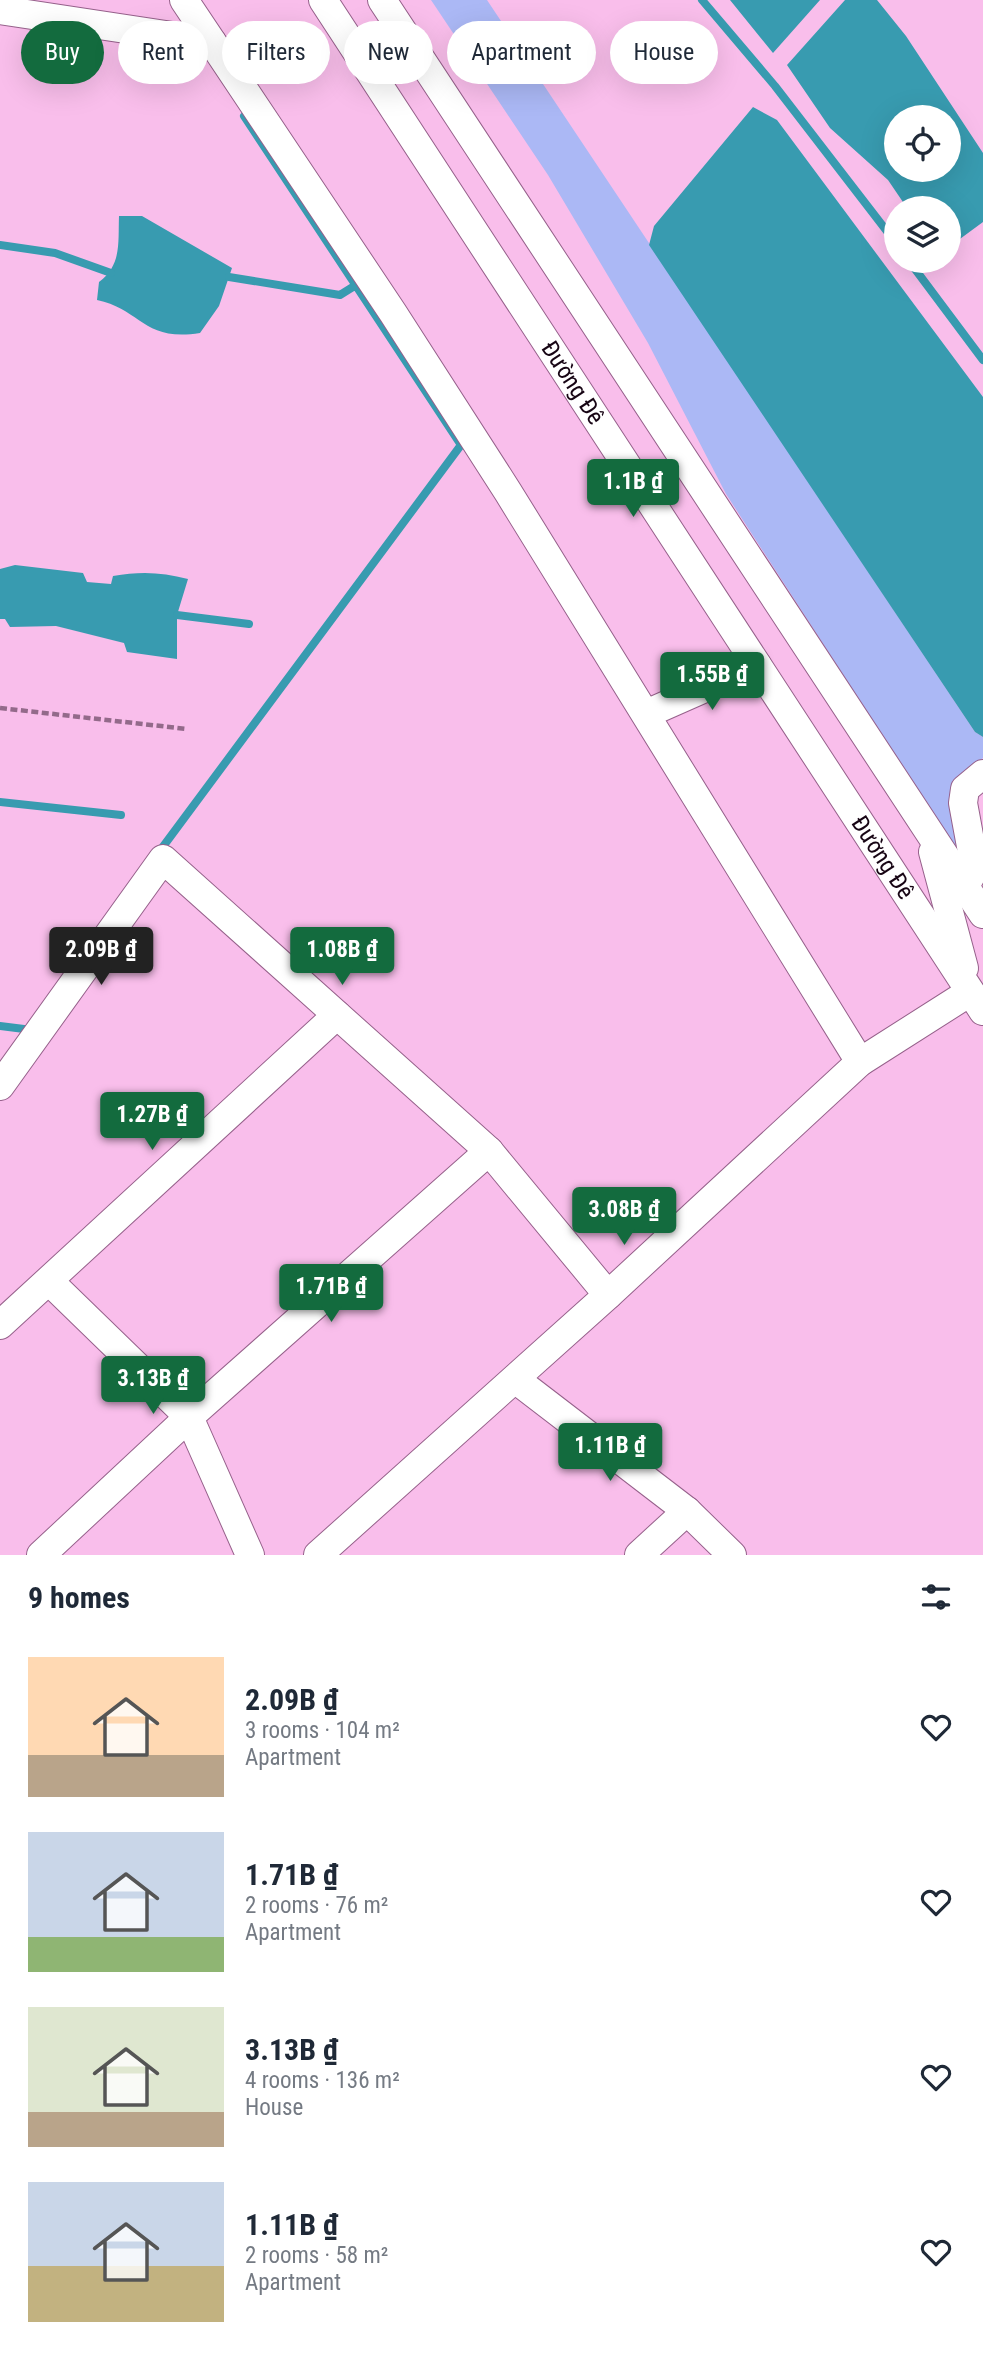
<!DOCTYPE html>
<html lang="en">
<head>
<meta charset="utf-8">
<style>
  body { margin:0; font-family:"Roboto Condensed",sans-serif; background:#f6f6f7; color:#1f2937; height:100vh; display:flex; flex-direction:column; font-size:26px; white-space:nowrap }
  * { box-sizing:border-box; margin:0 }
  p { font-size:23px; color:#747a83 }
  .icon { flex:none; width:38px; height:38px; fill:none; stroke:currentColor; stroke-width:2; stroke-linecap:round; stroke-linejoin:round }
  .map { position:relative; height:1555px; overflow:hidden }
  .panel { display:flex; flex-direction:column; background:#fff; flex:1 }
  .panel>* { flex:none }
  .banner { position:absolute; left:21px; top:21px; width:942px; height:63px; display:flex; gap:14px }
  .fabs { position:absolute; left:884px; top:105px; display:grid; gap:14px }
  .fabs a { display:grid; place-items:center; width:77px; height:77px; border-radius:50%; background:#fff; box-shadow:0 7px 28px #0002; font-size:35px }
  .price { position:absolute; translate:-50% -60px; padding:0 16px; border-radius:7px; background:#136b3e; color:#fff; font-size:23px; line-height:46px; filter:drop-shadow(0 2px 4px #0008) }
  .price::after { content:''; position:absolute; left:50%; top:42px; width:21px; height:16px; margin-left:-10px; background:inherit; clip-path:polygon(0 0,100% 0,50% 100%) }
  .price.selected { background:#222; color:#fff }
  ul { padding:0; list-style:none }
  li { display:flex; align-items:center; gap:21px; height:175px; padding:0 28px }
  li span { display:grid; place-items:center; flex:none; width:196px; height:140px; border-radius:0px; color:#555 }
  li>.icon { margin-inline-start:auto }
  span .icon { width:84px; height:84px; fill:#fffc; stroke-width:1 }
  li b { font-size:30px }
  h2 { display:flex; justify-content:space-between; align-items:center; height:84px; padding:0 28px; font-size:30px }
  .pill { padding:0 24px; border-radius:32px; background:#fff; box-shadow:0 7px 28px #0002; font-size:24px; line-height:63px }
  .pill.selected { background:#136b3e; color:#fff }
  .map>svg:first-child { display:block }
  .green { fill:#abb8f5 }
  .water { fill:#389bb0; fill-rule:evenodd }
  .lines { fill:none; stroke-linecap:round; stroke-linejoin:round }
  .stream { stroke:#389bb0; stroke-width:8 }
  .minor-casing { stroke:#96618b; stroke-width:30 }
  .path { stroke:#936a8a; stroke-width:4.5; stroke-dasharray:7 3.5; stroke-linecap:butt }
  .minor { stroke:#fff; stroke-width:28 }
  .labels { text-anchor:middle; stroke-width:7; stroke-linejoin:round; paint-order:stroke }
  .street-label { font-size:24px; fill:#170514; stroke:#ffcff3 }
</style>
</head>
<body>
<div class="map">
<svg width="983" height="1555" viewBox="0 0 983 1555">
  <rect width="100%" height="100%" fill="#f9beeb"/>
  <path class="green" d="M431,0H487L975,732L983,737V758L963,776L965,863L726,494L648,343L548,175Z"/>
  <path class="water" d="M730,0H820L773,53Z
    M845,0H877L906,36L983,153V222L949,247L948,208H907L888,180L830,128L787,65ZM896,117H948V170H896Z
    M753,107L777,120L983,397V737L975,732L649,245L654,226Z
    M119,216H142L232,268L219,306L200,333C143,342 141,309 97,300L99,282C122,265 118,242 119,216Z
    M15,565L83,573L87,582L111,584L113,576C140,571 162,572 188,579L177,615V659L127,652L124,643L56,626L10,627L5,619H0V569Z"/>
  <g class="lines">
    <path class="stream" d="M702,0L775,86L896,243
      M0,245L55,253L111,273
      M909,261L983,360
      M229,277L340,295L356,285
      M177,615L249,624
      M0,802L121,815
      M159,852L461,445L244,116
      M0,1026L32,1030"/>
    <defs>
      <g id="minor">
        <path d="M184,0L393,313L508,492L860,1062"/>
        <path id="s1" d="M323,0L983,1011"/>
        <path d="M382,0L983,914"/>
        <path d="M0,10L212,42"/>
        <path d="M646,714L757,665"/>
        <path d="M933,852L964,968"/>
        <path d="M965,886L975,868L963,803L965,789L983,774"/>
        <path d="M0,1086L163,859L489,1151"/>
        <path d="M49,1281L189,1417L250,1555"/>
        <path d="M0,1325L337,1015"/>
        <path d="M515,1379L687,1511L732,1555"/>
        <path d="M41,1555L189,1417L489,1151L608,1295"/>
        <path d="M318,1555L608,1295L860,1062L970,992"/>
        <path d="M639,1555L687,1511"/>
      </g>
    </defs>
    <use href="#minor" class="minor-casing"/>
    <path class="path" d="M0,708L187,729"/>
    <use href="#minor" class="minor"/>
  </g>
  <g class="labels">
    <g class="street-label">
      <text dy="8" stroke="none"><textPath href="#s1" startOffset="457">Đường Đê</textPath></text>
      <text dy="8" stroke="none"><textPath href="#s1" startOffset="1024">Đường Đê</textPath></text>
    </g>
  </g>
</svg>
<div class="fabs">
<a><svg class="icon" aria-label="locate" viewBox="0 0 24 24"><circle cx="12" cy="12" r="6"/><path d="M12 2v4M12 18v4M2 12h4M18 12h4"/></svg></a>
<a><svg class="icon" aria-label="layers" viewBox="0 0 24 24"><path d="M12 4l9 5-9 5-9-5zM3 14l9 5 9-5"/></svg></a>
</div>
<b class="price" style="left:633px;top:519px">1.1B ₫</b>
<b class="price" style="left:712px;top:712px">1.55B ₫</b>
<b class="price selected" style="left:101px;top:987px">2.09B ₫</b>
<b class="price" style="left:342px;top:987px">1.08B ₫</b>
<b class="price" style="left:152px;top:1152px">1.27B ₫</b>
<b class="price" style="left:624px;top:1247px">3.08B ₫</b>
<b class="price" style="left:331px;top:1324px">1.71B ₫</b>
<b class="price" style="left:153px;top:1416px">3.13B ₫</b>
<b class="price" style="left:610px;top:1483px">1.11B ₫</b>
<div class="banner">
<a class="pill selected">Buy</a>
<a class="pill">Rent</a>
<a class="pill">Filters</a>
<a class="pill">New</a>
<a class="pill">Apartment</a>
<a class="pill">House</a>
</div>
</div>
<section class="panel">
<h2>9 homes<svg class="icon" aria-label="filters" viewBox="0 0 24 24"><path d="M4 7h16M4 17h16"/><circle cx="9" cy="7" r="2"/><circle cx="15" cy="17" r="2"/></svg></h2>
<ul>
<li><span style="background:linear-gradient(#ffd9b3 70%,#b9a48a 0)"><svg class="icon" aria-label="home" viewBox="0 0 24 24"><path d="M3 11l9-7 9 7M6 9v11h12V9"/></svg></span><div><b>2.09B ₫</b><p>3 rooms · 104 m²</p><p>Apartment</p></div><svg class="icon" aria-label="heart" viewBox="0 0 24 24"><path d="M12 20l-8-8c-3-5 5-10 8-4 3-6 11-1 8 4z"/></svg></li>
<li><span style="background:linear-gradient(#c9d6e8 75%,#8fb573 0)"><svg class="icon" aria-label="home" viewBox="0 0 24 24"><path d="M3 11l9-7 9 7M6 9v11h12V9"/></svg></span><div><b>1.71B ₫</b><p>2 rooms · 76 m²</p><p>Apartment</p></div><svg class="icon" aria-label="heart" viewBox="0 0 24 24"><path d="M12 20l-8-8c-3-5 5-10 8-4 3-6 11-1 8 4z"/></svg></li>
<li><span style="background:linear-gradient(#dfe7d0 75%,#b9a48a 0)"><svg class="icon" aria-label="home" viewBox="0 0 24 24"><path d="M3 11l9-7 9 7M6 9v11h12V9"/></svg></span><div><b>3.13B ₫</b><p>4 rooms · 136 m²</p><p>House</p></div><svg class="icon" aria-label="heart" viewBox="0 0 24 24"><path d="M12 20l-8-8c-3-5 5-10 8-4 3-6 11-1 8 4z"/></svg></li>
<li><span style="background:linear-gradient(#c9d6e8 60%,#c2b280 0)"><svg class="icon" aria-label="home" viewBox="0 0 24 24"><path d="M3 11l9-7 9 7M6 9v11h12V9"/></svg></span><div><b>1.11B ₫</b><p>2 rooms · 58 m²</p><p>Apartment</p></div><svg class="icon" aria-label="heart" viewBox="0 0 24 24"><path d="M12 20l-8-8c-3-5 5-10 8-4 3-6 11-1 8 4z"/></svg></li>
</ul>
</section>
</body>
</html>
